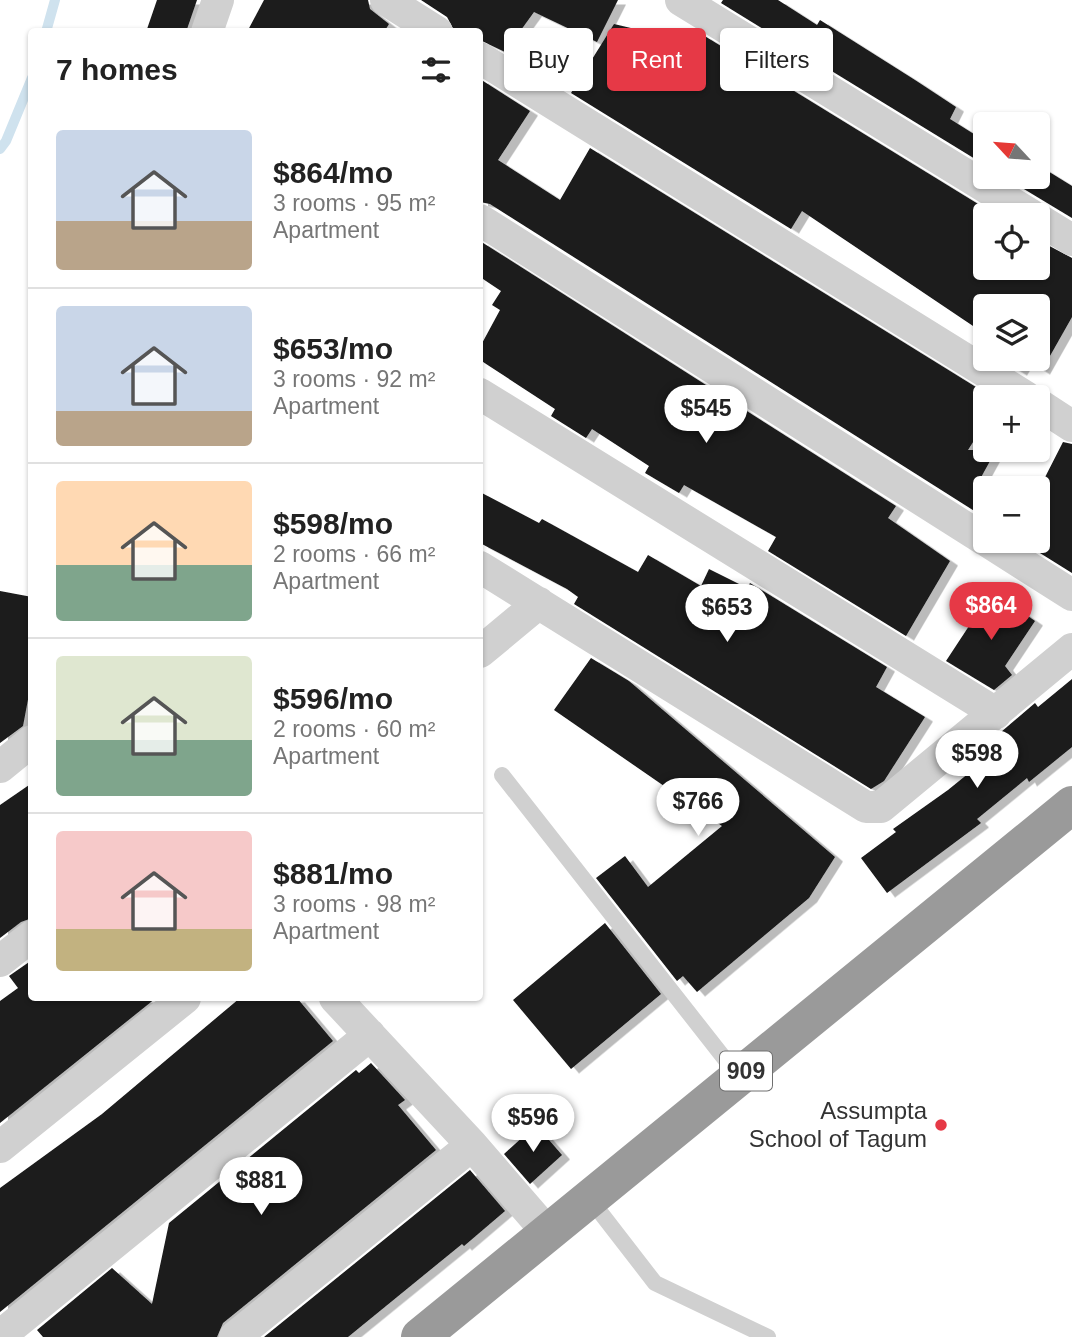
<!DOCTYPE html>
<html lang="en">
<head>
<meta charset="utf-8">
<style>
  body { margin:0; font-family:Arial,sans-serif; background:#f6f6f6; color:#222; height:100vh; display:flex; flex-direction:column; font-size:26px; white-space:nowrap }
  * { box-sizing:border-box; margin:0 }
  p { font-size:23px; color:#767676 }
  .icon { flex:none; width:38px; height:38px; fill:none; stroke:currentColor; stroke-width:2; stroke-linecap:round; stroke-linejoin:round }
  .map { position:relative; flex:1; overflow:hidden }
  .panel { position:absolute; left:28px; top:28px; width:455px; height:973px; display:flex; flex-direction:column; background:#fff; border-radius:7px; box-shadow:0 2px 5px #0004 }
  .panel>* { flex:none }
  .top-card { position:absolute; left:504px; top:28px; width:462px; height:63px; display:flex; gap:14px }
  .needle { width:46px; rotate:296deg }
  .buttons { position:absolute; left:973px; top:112px; display:grid; gap:14px }
  .buttons a { display:grid; place-items:center; width:77px; height:77px; border-radius:7px; background:#fff; box-shadow:0 2px 5px #0004; font-size:35px }
  .price { position:absolute; translate:-50% -60px; padding:0 16px; border-radius:24px; background:#fff; color:#222; font-size:23px; line-height:46px; filter:drop-shadow(0 2px 4px #0008) }
  .price::after { content:''; position:absolute; left:50%; top:42px; width:21px; height:16px; margin-left:-10px; background:inherit; clip-path:polygon(0 0,100% 0,50% 100%) }
  .price.on { background:#e63946; color:#fff }
  ul { padding:0; list-style:none }
  li { display:flex; align-items:center; gap:21px; height:175px; padding:0 28px }
  li+li { border-top:2px solid #e0e0e0 }
  li span { display:grid; place-items:center; flex:none; width:196px; height:140px; border-radius:7px; color:#555 }
  li>.icon { margin-inline-start:auto }
  span .icon { width:84px; height:84px; fill:#fffc; stroke-width:1 }
  li b { font-size:30px }
  h2 { display:flex; justify-content:space-between; align-items:center; height:84px; padding:0 28px; font-size:30px }
  .chip { padding:0 24px; border-radius:7px; background:#fff; box-shadow:0 2px 5px #0004; font-size:24px; line-height:63px }
  .chip.on { background:#e63946; color:#fff }
  .map>svg:first-child { display:block }
  .lines { fill:none; stroke-linecap:round; stroke-linejoin:round }
  .stream { stroke:#cfe2ee; stroke-width:10 }
  .building { fill:#1a1a1a; filter:url(#shadow) }
  .lane { stroke:#d0d0d0; stroke-width:16 }
  .street { stroke:#d0d0d0; stroke-width:32 }
  .highway { stroke:#9a9a9a; stroke-width:38 }
  .poi-dot { fill:#e63946; stroke:#fff; stroke-width:2.5 }
  .labels { text-anchor:middle; stroke-width:7; stroke-linejoin:round; paint-order:stroke }
  .shield { fill:#fff; stroke:#707070; stroke-width:2 }
  .shield-label { font-size:23px; font-weight:bold; fill:#333 }
  .poi-label { font-size:24px; fill:#333; stroke:#fff; text-anchor:end }
</style>
</head>
<body>
<div class="map">
<svg width="1072" height="1337" viewBox="0 0 1072 1337">
  <defs>
    <filter id="shadow"><feDropShadow dx="8" dy="4.5" stdDeviation="0" flood-color="#0004"/></filter>
  </defs>
  <rect width="100%" height="100%" fill="#fff"/>
  <g class="lines">
    <path class="stream" d="M46,32L55,0
      M0,149L6,141L32,78"/>
  </g>
  <path class="building" d="M157,0H197L186,32H146Z
    M264,0H368L370,9L389,24L384,32H247Z
    M421,0H618L597,42L534,12L505,52L480,40V32H455L447,17Z
    M723,0H778L817,25L820,20L915,80L956,107L950,119L985,141V165L721,3Z
    M614,24L673,38L677,32L697,46L703,35L996,215H985V268H1038V240L1072,258V317L1042,370L1026,360L1019,371L999,359H1038V306H985V334L802,211L791,229L571,93Z
    M480,79L530,111L498,160L560,200L590,148L992,397H985V423L968,450H996L979,481L990,487L985,488V495L976,512L490,204L480,202Z
    M1038,165L1072,186V218L1004,177H1038Z
    M480,241L896,506L888,518L950,561L906,636L768,551L776,537L684,485L679,493L645,473L649,466L592,429L586,438L551,416L555,409L480,360V347L500,310L492,305L501,291L480,277Z
    M1063,442L1072,444V573L1024,543L1038,541V522L1050,503L1038,496V491Z
    M480,492L539,523L542,519L638,572L648,555L701,586L709,569L747,588L750,583L887,667L876,687L925,717L884,781L871,789L574,604L578,597L567,589L480,543Z
    M0,591L32,597V678L23,726L0,743Z
    M992,591L1035,621L1005,666L1012,675L994,690L946,661Z
    M591,658L629,681L835,857L809,898L697,992L683,976L677,981L596,878L625,856L648,887L722,826L554,710Z
    M1072,679V747L1029,782L1027,778L977,819L981,823L887,893L861,858L896,832L893,829L948,790L1001,747L994,738L1035,703L1038,707Z
    M32,783V918L21,922L0,938V805Z
    M605,923L661,994L571,1069L513,1000Z
    M32,960V998H156L0,1123V1001L18,988L9,976Z
    M240,998H297L333,1041L0,1312V1188L102,1114Z
    M371,1063L405,1100L398,1105L436,1150L223,1323L217,1337H43L37,1330L112,1268L152,1304L169,1223L356,1070L359,1073Z
    M536,1125L562,1155L530,1184L504,1154Z
    M470,1170L505,1211L464,1246L462,1244L348,1337H264Z"/>
  <g class="lines">
    <path class="lane" d="M502,775L739,1077
      M590,1199L655,1283L768,1337"/>
    <path class="street" d="M386,0L437,32
      M681,0L1031,215
      M207,32L218,0
      M480,58L1026,397
      M1038,219L1072,240
      M480,220L985,540
      M480,394L996,713
      M1038,404L1072,426
      M987,541L1072,595
      M480,567L866,807H881L1072,649
      M480,652L539,603
      M0,767L32,741
      M0,961L32,936
      M335,998L472,1145L548,1233
      M0,1147L185,998
      M0,1336L370,1035
      M235,1337L472,1145"/>
    <path class="highway" d="M420,1337L1072,805"/>
  </g>
  <circle class="poi-dot" cx="941" cy="1125" r="7"/>
  <g class="labels">
    <rect class="shield" x="720" y="1051.5" width="52" height="39" rx="5"/>
    <g class="shield-label">
      <text x="746" y="1079">909</text>
    </g>
    <g class="poi-label">
      <text x="927" y="1119">Assumpta<tspan x="927" dy="28">School of Tagum</tspan></text>
    </g>
  </g>
</svg>
<div class="buttons">
<a><svg class="needle" viewBox="-14 -14 28 28"><path d="M0-13l5 13h-10z" fill="#e53935"/><path d="M0 13l5-13h-10z" fill="#767676"/></svg></a>
<a><svg class="icon" aria-label="locate" viewBox="0 0 24 24"><circle cx="12" cy="12" r="6"/><path d="M12 2v4M12 18v4M2 12h4M18 12h4"/></svg></a>
<a><svg class="icon" aria-label="layers" viewBox="0 0 24 24"><path d="M12 4l9 5-9 5-9-5zM3 14l9 5 9-5"/></svg></a>
<a>+</a>
<a>−</a>
</div>
<b class="price" style="left:706px;top:445px">$545</b>
<b class="price on" style="left:991px;top:642px">$864</b>
<b class="price" style="left:727px;top:644px">$653</b>
<b class="price" style="left:977px;top:790px">$598</b>
<b class="price" style="left:698px;top:838px">$766</b>
<b class="price" style="left:533px;top:1154px">$596</b>
<b class="price" style="left:261px;top:1217px">$881</b>
<div class="top-card">
<a class="chip">Buy</a>
<a class="chip on">Rent</a>
<a class="chip">Filters</a>
</div>
<section class="panel">
<h2>7 homes<svg class="icon" aria-label="filters" viewBox="0 0 24 24"><path d="M4 7h16M4 17h16"/><circle cx="9" cy="7" r="2"/><circle cx="15" cy="17" r="2"/></svg></h2>
<ul>
<li><span style="background:linear-gradient(#c9d6e8 65%,#b9a48a 0)"><svg class="icon" aria-label="home" viewBox="0 0 24 24"><path d="M3 11l9-7 9 7M6 9v11h12V9"/></svg></span><div><b>$864/mo</b><p>3 rooms · 95 m²</p><p>Apartment</p></div></li>
<li><span style="background:linear-gradient(#c9d6e8 75%,#b9a48a 0)"><svg class="icon" aria-label="home" viewBox="0 0 24 24"><path d="M3 11l9-7 9 7M6 9v11h12V9"/></svg></span><div><b>$653/mo</b><p>3 rooms · 92 m²</p><p>Apartment</p></div></li>
<li><span style="background:linear-gradient(#ffd9b3 60%,#7fa58c 0)"><svg class="icon" aria-label="home" viewBox="0 0 24 24"><path d="M3 11l9-7 9 7M6 9v11h12V9"/></svg></span><div><b>$598/mo</b><p>2 rooms · 66 m²</p><p>Apartment</p></div></li>
<li><span style="background:linear-gradient(#dfe7d0 60%,#7fa58c 0)"><svg class="icon" aria-label="home" viewBox="0 0 24 24"><path d="M3 11l9-7 9 7M6 9v11h12V9"/></svg></span><div><b>$596/mo</b><p>2 rooms · 60 m²</p><p>Apartment</p></div></li>
<li><span style="background:linear-gradient(#f6c9c9 70%,#c2b280 0)"><svg class="icon" aria-label="home" viewBox="0 0 24 24"><path d="M3 11l9-7 9 7M6 9v11h12V9"/></svg></span><div><b>$881/mo</b><p>3 rooms · 98 m²</p><p>Apartment</p></div></li>
</ul>
</section>
</div>
</body>
</html>
